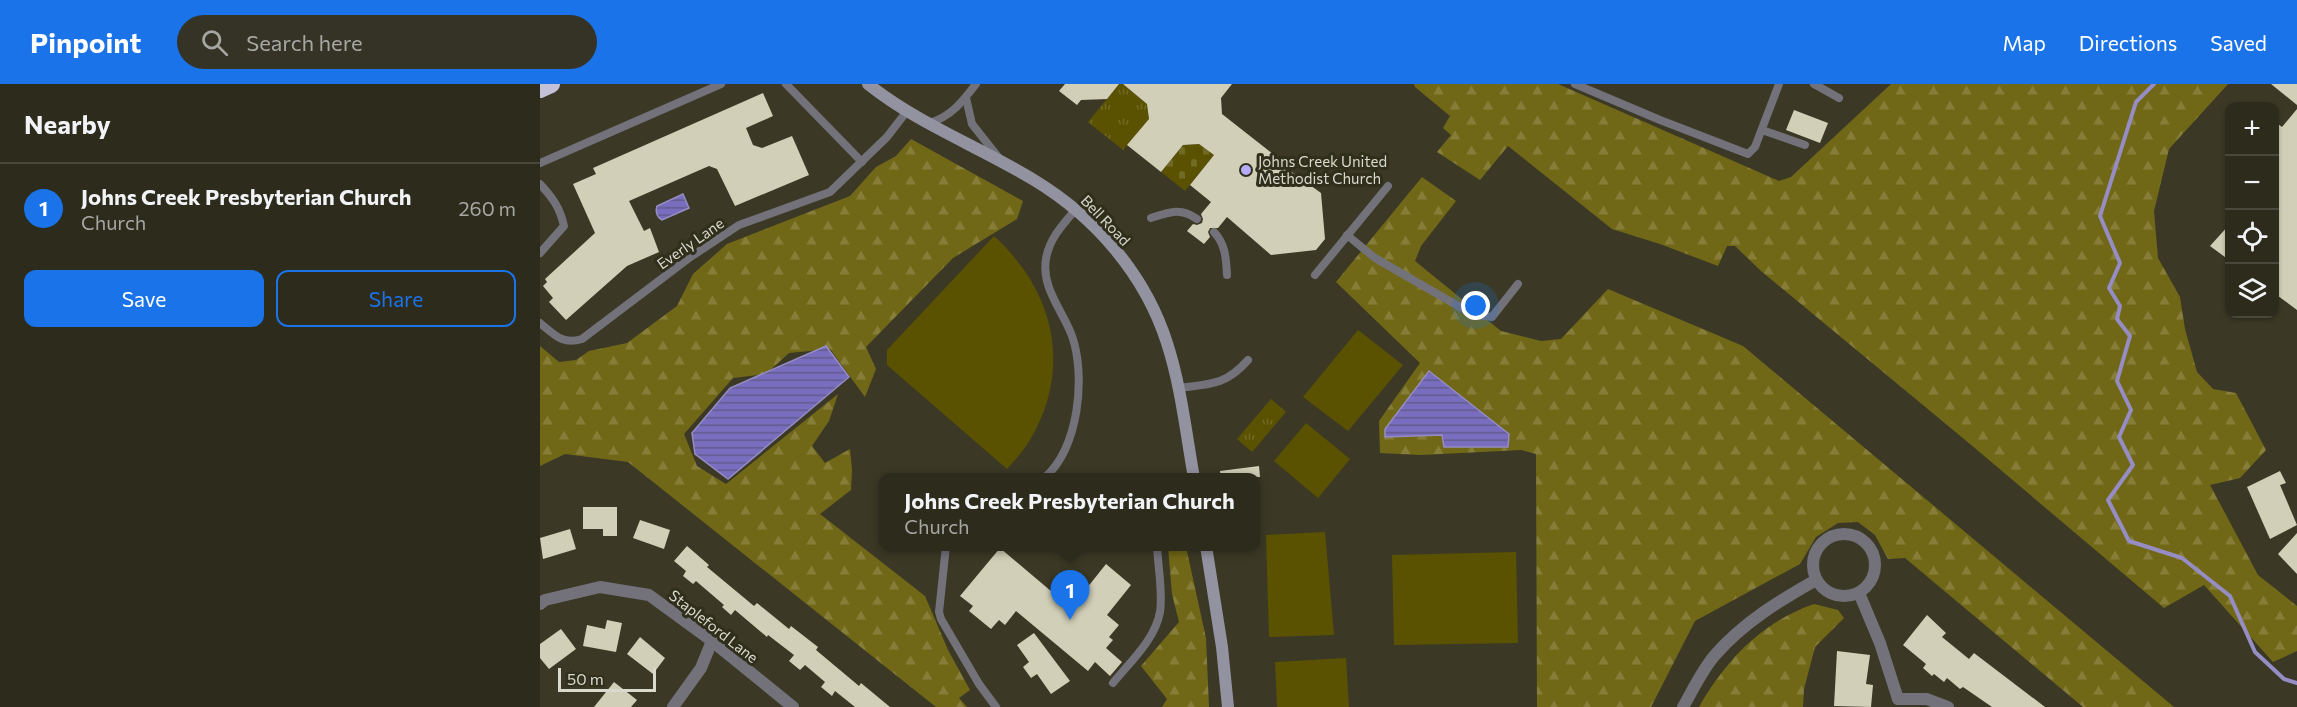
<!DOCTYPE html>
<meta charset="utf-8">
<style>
:root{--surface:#2c2b1c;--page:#343325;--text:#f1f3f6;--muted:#a6a7a3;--line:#48473b;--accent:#1a73e8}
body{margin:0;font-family:Commissioner,sans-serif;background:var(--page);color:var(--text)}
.controls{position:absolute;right:18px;top:18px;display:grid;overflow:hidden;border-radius:12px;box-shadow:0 2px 4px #0004}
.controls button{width:54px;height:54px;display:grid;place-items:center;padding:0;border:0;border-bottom:2px solid var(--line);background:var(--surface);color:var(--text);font:30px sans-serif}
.scale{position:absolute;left:18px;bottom:15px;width:98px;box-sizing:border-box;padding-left:6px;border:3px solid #dad9ce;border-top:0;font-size:16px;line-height:21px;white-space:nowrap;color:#dad9ce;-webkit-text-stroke:4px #302f1c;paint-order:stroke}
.you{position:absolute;left:936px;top:222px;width:21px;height:21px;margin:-15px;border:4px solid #fff;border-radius:50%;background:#1a73e8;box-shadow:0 0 0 9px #1a73e833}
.badge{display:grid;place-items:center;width:39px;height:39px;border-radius:50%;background:var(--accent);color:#fff;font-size:20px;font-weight:700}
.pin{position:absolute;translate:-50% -50px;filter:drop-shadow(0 2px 3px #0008)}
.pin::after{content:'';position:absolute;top:32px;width:21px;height:18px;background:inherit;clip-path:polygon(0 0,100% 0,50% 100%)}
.popup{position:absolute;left:339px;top:389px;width:381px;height:78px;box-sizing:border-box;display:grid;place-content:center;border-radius:12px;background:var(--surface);filter:drop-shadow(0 2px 4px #0005);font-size:20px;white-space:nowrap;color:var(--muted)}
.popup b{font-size:22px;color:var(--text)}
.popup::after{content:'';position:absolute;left:50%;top:100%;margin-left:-12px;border:12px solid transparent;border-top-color:var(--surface)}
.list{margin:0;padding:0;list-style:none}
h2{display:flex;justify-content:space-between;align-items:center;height:78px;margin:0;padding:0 24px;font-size:26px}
h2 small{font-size:20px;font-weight:400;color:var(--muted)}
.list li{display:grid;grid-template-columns:39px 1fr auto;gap:18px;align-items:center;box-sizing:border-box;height:90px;padding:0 24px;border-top:2px solid var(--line)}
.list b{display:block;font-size:22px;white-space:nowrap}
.list p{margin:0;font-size:20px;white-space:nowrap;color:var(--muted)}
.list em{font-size:20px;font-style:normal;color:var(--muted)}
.actions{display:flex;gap:12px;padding:18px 24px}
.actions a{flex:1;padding:14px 0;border:2px solid var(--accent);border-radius:12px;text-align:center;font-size:21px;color:var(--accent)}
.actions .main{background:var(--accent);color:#fff}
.icon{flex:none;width:33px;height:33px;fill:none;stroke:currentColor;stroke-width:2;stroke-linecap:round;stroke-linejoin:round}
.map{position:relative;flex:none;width:1757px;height:623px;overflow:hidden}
header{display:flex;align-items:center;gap:36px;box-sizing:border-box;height:84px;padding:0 30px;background:var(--accent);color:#fff}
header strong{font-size:28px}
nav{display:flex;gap:33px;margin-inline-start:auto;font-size:21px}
.search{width:420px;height:54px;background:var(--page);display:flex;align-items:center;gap:15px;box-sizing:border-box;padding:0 21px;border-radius:33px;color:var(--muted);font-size:22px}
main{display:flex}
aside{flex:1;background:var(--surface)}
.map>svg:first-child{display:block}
</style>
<header>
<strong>Pinpoint</strong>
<div class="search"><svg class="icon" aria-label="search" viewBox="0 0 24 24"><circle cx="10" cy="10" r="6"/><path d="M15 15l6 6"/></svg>Search here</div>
<nav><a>Map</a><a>Directions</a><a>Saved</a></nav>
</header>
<main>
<aside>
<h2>Nearby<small></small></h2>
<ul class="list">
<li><span class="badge">1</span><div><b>Johns Creek Presbyterian Church</b><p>Church</p></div><em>260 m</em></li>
</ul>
<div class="actions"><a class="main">Save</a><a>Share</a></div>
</aside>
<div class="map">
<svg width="1757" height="623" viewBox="0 0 1757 623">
<defs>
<pattern id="forest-firs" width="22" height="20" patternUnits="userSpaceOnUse" patternTransform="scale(1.5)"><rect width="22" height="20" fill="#716817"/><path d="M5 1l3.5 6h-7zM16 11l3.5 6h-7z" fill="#857d38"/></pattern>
<pattern id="cemetery-stones" width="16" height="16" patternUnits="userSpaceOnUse" patternTransform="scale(1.5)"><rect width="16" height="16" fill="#5a5200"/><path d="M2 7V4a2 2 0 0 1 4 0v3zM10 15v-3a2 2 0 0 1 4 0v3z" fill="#716a24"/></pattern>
<pattern id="park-tufts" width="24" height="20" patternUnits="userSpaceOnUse" patternTransform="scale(1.5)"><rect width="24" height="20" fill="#5a5200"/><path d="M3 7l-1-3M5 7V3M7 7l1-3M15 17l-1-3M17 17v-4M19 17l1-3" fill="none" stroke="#716a24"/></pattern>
<pattern id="water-rules" width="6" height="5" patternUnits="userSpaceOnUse" patternTransform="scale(1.5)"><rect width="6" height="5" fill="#786dbe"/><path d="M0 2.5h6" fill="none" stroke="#625b8b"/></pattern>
</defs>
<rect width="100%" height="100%" fill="#3b3925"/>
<g fill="#5a5200">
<path d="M454,152C514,207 533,283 490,356C484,366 475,376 467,385L347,281V266Z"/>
<path d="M818,246L863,281L808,347L763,313Z"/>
<path d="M766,339L810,375L778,414L734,377Z"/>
<path d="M785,448L794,551L729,553L726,451Z"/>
<path d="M976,468L978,559L854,561L852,471Z"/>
<path d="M806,574L809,623H737L735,578Z"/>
</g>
<g fill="url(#forest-firs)">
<path d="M874,0H1018L1239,97L1251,93L1351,0H1688L1629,65L1614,127L1618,174L1640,213L1645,245L1657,288L1673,305L1696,309L1726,366L1700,394L1670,401L1718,491L1757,522V567L1733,578L1664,501L1624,524L1430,360L1221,187L1195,162H1187L1178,182L1120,160L1072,145L968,62L940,96L897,68L911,51L903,44L910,32L875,3Z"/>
<path d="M371,55L483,117L477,135L413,174L326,263L336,285L325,313L290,265L249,269L226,290L193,294L144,350L157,382L186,400L298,310L289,337L272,362L285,379L310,365L312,386L311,406L280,430L385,512L408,566L430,606L419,614L427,623H396L88,378L25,370L0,382V262L19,278L36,276L49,267L87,259L137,222L153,190L187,160L310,112L336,83L356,72Z"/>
<path d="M882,93L916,117L881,162L875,177L961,247L1001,257L1021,255L1068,205L1203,262L1634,623H1543L1365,474L1348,475L1335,451L1318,438L1298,439L1276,453L1260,480L1155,537L1111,623H997L996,370L981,366L881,371L840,369L839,337L880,279L796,198Z"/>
<path d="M628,463H646L666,554L669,623H622L627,615L601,582L639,538L632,510Z"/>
<path d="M1274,520L1298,526L1304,534L1275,563L1264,605L1263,623H1159C1186,576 1222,538 1274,520Z"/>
</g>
<path fill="url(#cemetery-stones)" d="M659,60L674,71L645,107L621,88L643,61Z"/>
<g fill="url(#park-tufts)">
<path d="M579,0H583L607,20L609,35L583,66L548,38Z"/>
<path d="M731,315L746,328L712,368L697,355Z"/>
</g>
<g fill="url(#water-rules)" stroke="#958dc3" stroke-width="1.5">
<path d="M143,110L149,124L122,136C117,133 115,128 117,122Z"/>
<path d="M286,262L309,293L188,395L155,370L152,349L190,304Z"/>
<path d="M889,287L969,350L968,363H904L902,351L845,353V345Z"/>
</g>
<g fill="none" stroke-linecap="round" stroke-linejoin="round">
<path stroke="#958dc3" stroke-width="4" d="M1614,0L1596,18L1560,132L1580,179L1569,204L1580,222L1577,235L1590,252L1577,297L1591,326L1579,353L1593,381L1568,416L1589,457L1642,474L1690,512L1715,568L1744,595L1757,599"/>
</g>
<g fill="#d1cfb7">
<path d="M525,0H579L567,15L541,16L537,21L519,7Z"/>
<path d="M583,0H692L681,14L682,30L733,70L731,73L781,109L785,155L776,166L731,171L687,133L678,144H670L668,148L670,153L664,160L647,147L653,140L657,141L662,139L663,135L661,130L671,118L650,101L674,71L659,60L643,61L621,88L587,61L609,35L607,20Z"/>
<path d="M1731,0H1757V21Z"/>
<path d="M223,9L233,32L206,44L213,61L222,64L252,52L269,91L195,122L177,85L169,82L89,117L104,147L110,144L119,168L87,182L26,236L9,218L13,214L3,202L7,198L5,195L55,149L33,100L56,90L53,84Z"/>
<path d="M1757,25V226L1734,209V37L1742,43Z"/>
<path d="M1254,26L1288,39L1280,59L1246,46Z"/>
<path d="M1689,141V176L1670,162Z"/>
<path d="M719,382L720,393H681L680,387Z"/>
<path d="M1740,387L1746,399L1740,401L1757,441L1730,455L1707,403Z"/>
<path d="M43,423H77V452H63V445H43Z"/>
<path d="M100,436L130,446L124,465L93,454Z"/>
<path d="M30,445L36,465L3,475L0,454Z"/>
<path d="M1757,449V490L1738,470Z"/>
<path d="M147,462L169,481L167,483L214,522L217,519L249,545L251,542L278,563L276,566L319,602L321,599L350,623H315L295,607L292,612L281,603L285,598L265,581L260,586L249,577L254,571L228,551L227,553L195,526L191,531L182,523L184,521L156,497L153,500L143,492L146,487L134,477Z"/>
<path d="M460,464L531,524L566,480L591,501L567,531L579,541L569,553L573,556L566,564L582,578L570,592L555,578L548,587L476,527L465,541L459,536L451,545L429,527L433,522L420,512Z"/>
<path d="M1387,531L1406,549L1402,553L1429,575L1434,569L1505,623H1452L1423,603L1420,605L1407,594L1404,598L1394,590L1392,592L1383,584L1386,580L1363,561Z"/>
<path d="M67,536L82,539L76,568L43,562L47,541L65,545Z"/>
<path d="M21,545L36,565L9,585L0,574V560Z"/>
<path d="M494,549L530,597L511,610L497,590L491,594L483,583L489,578L477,561Z"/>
<path d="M100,553L125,574L113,590L87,570Z"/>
<path d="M1297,567L1330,571L1326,600L1333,601L1331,623L1294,622Z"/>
<path d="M74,598L97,616L91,623H54Z"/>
</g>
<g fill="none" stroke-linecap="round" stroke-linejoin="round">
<g stroke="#73727b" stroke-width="8">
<path d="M246,0L322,78"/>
<path d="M1035,0L1120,36L1208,70L1215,63L1239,0"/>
<path d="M1274,0L1299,14"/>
<path d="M426,14L432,40L459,74"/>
<path d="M389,39C411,33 423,17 436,0"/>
<path d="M1222,46L1265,61"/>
<path d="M0,79L181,0"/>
<path d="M0,100C13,114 20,124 24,142L0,169"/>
<path d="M611,134C629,128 641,123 657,135"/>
<path d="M674,148C686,161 686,175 687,191"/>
<path d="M807,151L835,174L932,230L952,233L978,200"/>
<path d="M775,191L848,102"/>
<path d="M0,239C15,251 22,261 42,255L149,174L199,141L290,108L347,53L367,27"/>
<path d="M637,304C670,300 685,302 708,276"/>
<path d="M504,394C539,366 546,291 532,252C523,227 501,204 506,175C509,155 523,140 536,125"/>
<path d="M406,462L399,528L401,535L439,600L456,623"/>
<path d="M573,599C590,578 615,556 620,528C623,508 618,483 617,462"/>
</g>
<g stroke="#73727b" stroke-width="12">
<circle cx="1304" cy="481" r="31"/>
<path d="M1319,509L1340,559L1358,615"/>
<path d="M0,520L5,516L60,503L109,511L172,557L253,623"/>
<path d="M1358,615H1387L1408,623"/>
<path d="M133,623L161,584L172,557"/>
<path d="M1143,623C1153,606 1162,586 1175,571C1204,538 1239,517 1276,496"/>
</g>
<g stroke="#9392a1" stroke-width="12">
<path d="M328,0C378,40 440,63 494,96C555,133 605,190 627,259C641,302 646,349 654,394"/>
<path d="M666,462L682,563L688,623"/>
</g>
<path stroke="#c3c1d8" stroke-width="18" d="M0,5L11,0"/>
</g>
<circle fill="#b4acf9" stroke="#302f1c" stroke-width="2" cx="706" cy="86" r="6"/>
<g text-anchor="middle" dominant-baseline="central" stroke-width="6" stroke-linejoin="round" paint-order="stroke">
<g font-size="15" fill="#dad9ce" stroke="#302f1c" text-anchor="start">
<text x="718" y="77">Johns Creek United<tspan x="718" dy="17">Methodist Church</tspan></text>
</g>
<g font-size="15" fill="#dad9ce" stroke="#302f1c">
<text transform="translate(566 136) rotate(46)">Bell Road</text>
<text transform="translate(150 159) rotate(-35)">Everly Lane</text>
<text transform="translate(174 542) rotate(38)">Stapleford Lane</text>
</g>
</g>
</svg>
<div class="controls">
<button>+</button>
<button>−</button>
<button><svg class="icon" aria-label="locate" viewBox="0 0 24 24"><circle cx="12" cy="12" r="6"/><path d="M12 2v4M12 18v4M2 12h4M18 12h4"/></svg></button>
<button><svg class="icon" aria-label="layers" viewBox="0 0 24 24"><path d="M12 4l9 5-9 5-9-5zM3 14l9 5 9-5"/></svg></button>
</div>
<div class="scale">50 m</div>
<div class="you"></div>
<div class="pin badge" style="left:530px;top:536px">1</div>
<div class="popup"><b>Johns Creek Presbyterian Church</b>Church</div>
</div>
</main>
